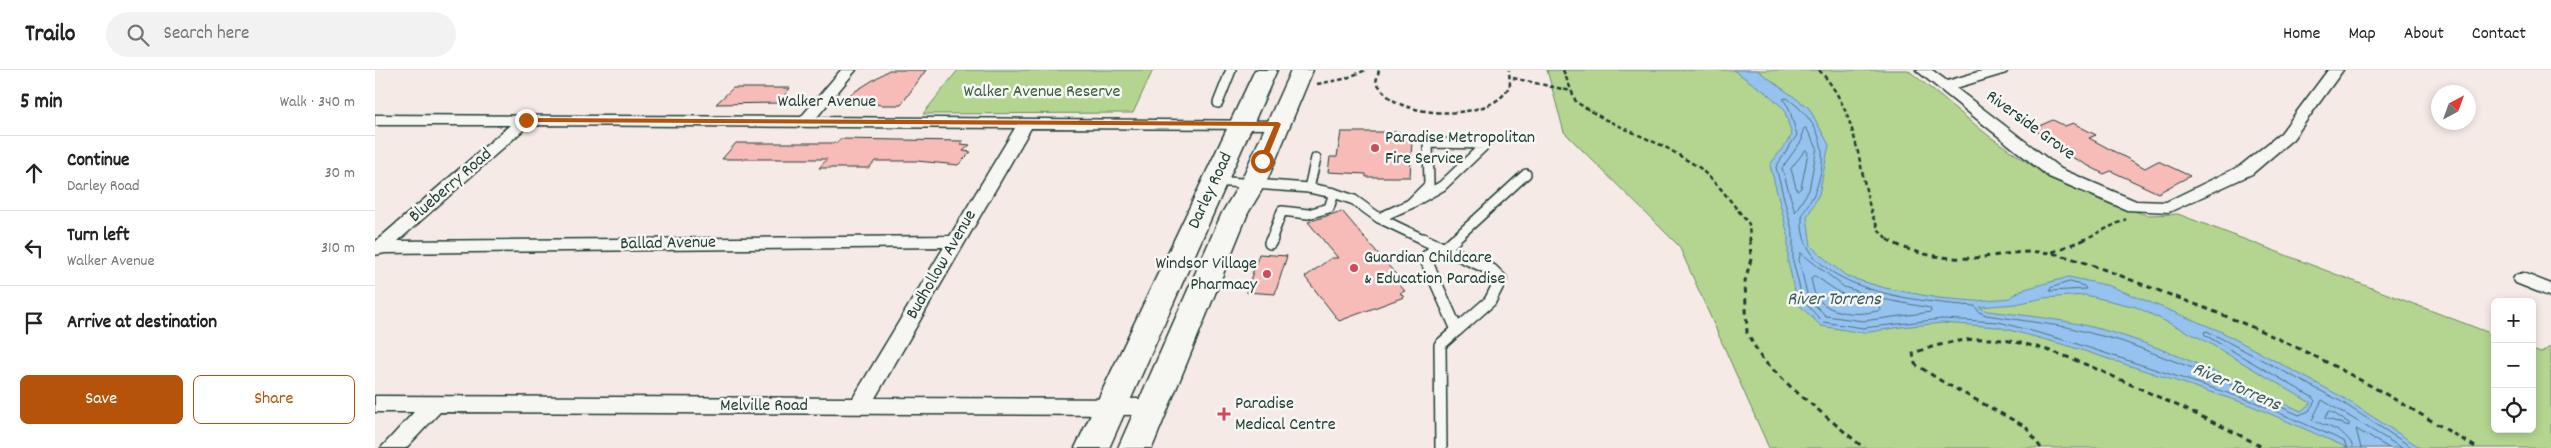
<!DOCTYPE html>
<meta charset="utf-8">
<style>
:root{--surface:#fff;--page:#f2f2f2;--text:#222;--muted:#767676;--line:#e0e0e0;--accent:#b45309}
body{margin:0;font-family:Dekko,sans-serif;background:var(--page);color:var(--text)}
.controls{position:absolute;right:15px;bottom:15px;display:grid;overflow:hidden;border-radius:8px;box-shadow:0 2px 8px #0003}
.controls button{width:45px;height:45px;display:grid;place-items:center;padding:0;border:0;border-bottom:1px solid var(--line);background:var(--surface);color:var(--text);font:25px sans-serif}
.compass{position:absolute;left:2056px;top:15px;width:45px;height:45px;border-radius:50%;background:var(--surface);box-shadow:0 2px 8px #0003;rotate:41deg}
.stop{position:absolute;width:15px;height:15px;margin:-11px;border:4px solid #b45309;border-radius:50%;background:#fff}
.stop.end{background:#b45309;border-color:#fff;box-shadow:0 1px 5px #0008}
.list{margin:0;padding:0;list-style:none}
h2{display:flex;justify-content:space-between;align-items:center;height:65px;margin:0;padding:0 20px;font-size:21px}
h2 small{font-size:16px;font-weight:400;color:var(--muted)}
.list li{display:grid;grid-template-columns:32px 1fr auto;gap:15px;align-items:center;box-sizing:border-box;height:75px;padding:0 20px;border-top:1px solid var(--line)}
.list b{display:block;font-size:19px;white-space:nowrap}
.list p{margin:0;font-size:16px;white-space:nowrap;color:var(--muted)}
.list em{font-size:16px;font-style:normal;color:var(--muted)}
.actions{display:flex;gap:10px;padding:15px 20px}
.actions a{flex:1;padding:11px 0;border:1px solid var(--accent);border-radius:8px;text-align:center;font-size:18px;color:var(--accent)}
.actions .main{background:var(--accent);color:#fff}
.icon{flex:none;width:28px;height:28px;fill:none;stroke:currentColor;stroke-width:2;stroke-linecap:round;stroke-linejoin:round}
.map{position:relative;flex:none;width:2176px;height:378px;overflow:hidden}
header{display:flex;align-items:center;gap:30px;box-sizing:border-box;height:70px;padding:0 25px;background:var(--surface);border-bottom:1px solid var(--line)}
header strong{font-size:24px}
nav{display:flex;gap:28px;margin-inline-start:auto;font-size:18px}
.search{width:350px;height:45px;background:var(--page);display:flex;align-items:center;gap:12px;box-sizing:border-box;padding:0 18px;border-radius:28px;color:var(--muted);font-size:19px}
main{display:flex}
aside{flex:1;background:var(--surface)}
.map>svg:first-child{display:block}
</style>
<header>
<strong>Trailo</strong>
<div class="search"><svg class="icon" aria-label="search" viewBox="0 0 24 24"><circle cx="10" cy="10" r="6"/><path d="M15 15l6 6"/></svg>Search here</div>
<nav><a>Home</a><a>Map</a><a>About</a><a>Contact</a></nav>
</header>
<main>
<aside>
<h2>5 min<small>Walk · 340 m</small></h2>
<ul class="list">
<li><svg class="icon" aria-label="ahead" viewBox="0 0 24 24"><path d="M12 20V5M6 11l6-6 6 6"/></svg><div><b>Continue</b><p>Darley Road</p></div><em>30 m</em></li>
<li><svg class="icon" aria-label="left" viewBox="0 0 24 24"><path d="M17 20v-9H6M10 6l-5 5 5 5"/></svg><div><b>Turn left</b><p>Walker Avenue</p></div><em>310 m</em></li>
<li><svg class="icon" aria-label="arrive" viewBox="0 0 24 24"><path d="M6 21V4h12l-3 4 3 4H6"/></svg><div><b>Arrive at destination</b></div></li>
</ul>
<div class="actions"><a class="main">Save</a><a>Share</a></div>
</aside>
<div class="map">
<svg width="2176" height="378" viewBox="0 0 2176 378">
<rect width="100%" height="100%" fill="#f6eae6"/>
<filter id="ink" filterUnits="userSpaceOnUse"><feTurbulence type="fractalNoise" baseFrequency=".02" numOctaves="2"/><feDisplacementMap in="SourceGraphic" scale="10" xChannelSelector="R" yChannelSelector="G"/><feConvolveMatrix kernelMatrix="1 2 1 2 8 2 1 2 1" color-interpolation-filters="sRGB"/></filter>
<g filter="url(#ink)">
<g fill="#b3d590" stroke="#698962">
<path d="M583,0H778L758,43L548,44Z"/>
<path d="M1172,0H1533L1614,66L1668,103L1727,131L1772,145L1803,144L2120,265V359H2157V280L2166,283L2176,276V378H1394L1304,176L1189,62Z"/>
</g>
<path fill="#95c2ef" stroke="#668da4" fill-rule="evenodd" d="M1358,0H1382L1434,38L1454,75L1444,124L1432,147L1436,176L1456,194L1473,207L1510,218L1563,228L1600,231L1635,228L1646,220L1694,207L1735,216L1845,261L1967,327L2046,378H1973L1875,335L1694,276L1623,257L1567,253L1526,257L1488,263L1446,256L1423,234L1413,192V165L1395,95L1417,65L1409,39L1393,24ZM1710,225L1761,237L1827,269L1936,333L1926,341C1859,311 1793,277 1721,258C1685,249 1648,245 1612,241L1604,237L1641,234L1669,228Z"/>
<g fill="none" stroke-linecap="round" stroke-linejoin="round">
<g stroke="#4e727f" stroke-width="1">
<path d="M1431,58L1442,77L1434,120L1420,142L1407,98L1427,70L1428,60Z"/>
<path d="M1431,80L1433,83L1426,118L1422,121L1416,99Z"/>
<path d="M1426,183L1469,217L1507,229L1555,238L1556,242L1488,251L1451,246L1433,228L1424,190Z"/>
<path d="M1440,206L1465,223L1504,236L1506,240C1486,246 1451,246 1440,224C1438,219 1437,213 1436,208Z"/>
<path d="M1695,212L1709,216L1711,219L1675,221L1676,218Z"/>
<path d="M1955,341L1974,353V356L1950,348Z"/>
<path d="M1972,378L1969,371L1877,331L1696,272L1624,252L1567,249L1488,258L1448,252L1428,231L1418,191V164L1401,97L1422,65L1414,38L1408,29L1412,28C1447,54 1456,83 1439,124C1436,132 1428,139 1427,148C1422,222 1549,232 1600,236L1604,242L1611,245L1692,257L1746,271L1823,300L1924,345L1934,341L1940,331L1937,327L1830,265L1829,262L1832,261L1965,331L2038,378"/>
<path d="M1978,378C1973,360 1952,357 1937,350L1947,330L2027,378"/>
<path d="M1986,378L1981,359L2014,378"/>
</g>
</g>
<g fill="#f7bbb8" stroke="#1f3d34">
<path d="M514,0H551L526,35H506L471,27Z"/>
<path d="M358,18H415L404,33L341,34Z"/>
<path d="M1678,50L1690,56L1698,53L1721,65L1714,68L1770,98L1783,91L1815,106L1783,123L1736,101L1729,104L1691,84L1698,81L1657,59Z"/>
<path d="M966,62H1025V70H1037L1035,107H991V104L953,102L955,87H962Z"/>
<path d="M465,69L588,71L586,74L595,75L588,81L596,82L583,95L542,91H500L494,98H444L452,89H347L361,73H462Z"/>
<path d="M967,141L1024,208L1019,209L1030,221L1025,223L1029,227L964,251L930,207L956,188H963L933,152Z"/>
<path d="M884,184L912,186L900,224L871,222Z"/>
</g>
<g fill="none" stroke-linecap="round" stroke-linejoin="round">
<defs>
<g id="lane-far1">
<path d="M843,33L856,0"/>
<path d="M1053,73L1111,74L1067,116L1035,134L1054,115Z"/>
<path d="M840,111L934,118L959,123L979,130L1004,148L1050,170"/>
<path d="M934,118L941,88"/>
<path d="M1004,148L1035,134"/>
<path d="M896,170L907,141L933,144L954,138L959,123"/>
<path d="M1079,170L1151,104"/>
</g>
<g id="lane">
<path d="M1048,169L1063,176L1050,188L1082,260L1065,275L1066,378"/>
<path d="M895,173L897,169"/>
<path d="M1063,176L1117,200L1126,209L1115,231L1082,260"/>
<path d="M1069,179L1080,169"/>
</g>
<g id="street">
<path d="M466,0H481L442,47L909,51L911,54L903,59L656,58L500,328L778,329L786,332L789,337L786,342L778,345L65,342L31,378H6L39,342H0V326L478,328L569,177L10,183L0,185V172L135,55H0V45L426,47ZM154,55L640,58L575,166L23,171Z"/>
<path d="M1541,0H1557L1572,11L1610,0H1633L1631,3L1581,18L1686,99L1761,131L1791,132L1865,96L1906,63L1953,0H1968L1918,69L1877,104L1794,142L1752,140L1674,107Z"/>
<path d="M2148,203L2176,214V227L2141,213L2138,209L2141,205Z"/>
</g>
<g id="secondary">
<path d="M880,0H902L734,378H700Z"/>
<path d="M916,0H938L891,113L873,143L777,378H743L847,143L865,113Z"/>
</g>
</defs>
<use href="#lane-far1" stroke="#1f3d34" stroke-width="12"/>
<use href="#lane" stroke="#1f3d34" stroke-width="14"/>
<use href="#street" stroke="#1f3d34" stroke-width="3"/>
<use href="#secondary" stroke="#1f3d34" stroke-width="3"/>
<g stroke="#1f3d34" stroke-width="2.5" stroke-dasharray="4.5 3" stroke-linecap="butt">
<path d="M1004,0L1001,12C1005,17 1009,23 1014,27C1037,47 1101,48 1125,28C1129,25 1132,20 1135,16L1134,0"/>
<path d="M1188,0L1201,32L1229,49L1292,78L1325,98L1346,119L1374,154L1375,170"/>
<path d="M1444,0C1482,40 1483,94 1497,145L1504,160L1513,170"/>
<path d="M1138,8L1196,21"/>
<path d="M942,14L969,9L991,0"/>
<path d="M1708,170L1751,149"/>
</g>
<g stroke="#1f3d34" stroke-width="3" stroke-dasharray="5.5 4.5" stroke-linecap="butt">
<path d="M1375,169L1376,189L1370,211L1372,263L1387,289L1418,319L1489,378"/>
<path d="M1512,169C1535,184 1571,190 1599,188C1631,185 1657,177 1688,186C1717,194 1746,206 1774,217C1820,234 1866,251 1910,272C1977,303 2039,340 2102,378"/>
<path d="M1677,182L1711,169"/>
<path d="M1666,378L1651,357L1568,312L1540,294L1538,283C1567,273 1596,266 1627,270C1676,276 1721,299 1766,319C1807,338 1849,356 1889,378"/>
</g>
<use href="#lane-far1" stroke="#f6f6f2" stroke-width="9"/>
<use href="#lane" stroke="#f6f6f2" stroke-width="11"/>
<use href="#street" fill="#f6f6f2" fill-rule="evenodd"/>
<use href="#secondary" fill="#f6f6f2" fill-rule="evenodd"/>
</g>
</g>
<path fill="#b45309" d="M149,48L903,52L906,54L891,91L887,93L884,91L899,56L151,52Z"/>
<g fill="#d1495b" stroke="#f6f6f2" stroke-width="2">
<circle cx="1000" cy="78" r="5"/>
<circle cx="979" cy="198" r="5"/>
<circle cx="892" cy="204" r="5"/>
<path d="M846.5 336.5h5v5h5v5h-5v5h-5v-5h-5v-5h5z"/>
</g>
<g text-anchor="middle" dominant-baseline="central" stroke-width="5" stroke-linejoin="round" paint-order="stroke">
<g font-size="18" fill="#3d5b46" stroke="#f6f6f2">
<text x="667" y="22">Walker Avenue Reserve</text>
</g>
<g font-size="18" fill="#1f3d34" stroke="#f6f6f2">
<text x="452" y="32">Walker Avenue</text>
<text transform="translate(1655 56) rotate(36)">Riverside Grove</text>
<text transform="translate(76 116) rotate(-41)">Blueberry Road</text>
<text transform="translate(836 121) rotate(-65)">Darley Road</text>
<text transform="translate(293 174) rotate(-1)">Ballad Avenue</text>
<text transform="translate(567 195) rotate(-60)">Budhollow Avenue</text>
<text x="389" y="336">Melville Road</text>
</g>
<g font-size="18" fill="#1f3d34" stroke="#f6f6f2" text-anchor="start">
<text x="1010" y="68">Paradise Metropolitan<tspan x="1010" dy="21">Fire Service</tspan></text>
<text x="989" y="188">Guardian Childcare<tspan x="989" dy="21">&amp; Education Paradise</tspan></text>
<text x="882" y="194" text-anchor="end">Windsor Village<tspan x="882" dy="21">Pharmacy</tspan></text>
<text x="860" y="334">Paradise<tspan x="860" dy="21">Medical Centre</tspan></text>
</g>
<g font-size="19" font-style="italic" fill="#3c5e63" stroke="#f6f6f2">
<text x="1459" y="230">River Torrens</text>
<text transform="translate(1861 318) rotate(24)">River Torrens</text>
</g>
</g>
</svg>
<div class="controls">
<button>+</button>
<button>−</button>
<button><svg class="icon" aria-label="locate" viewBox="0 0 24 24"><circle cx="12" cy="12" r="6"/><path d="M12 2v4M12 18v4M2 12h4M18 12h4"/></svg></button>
</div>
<svg class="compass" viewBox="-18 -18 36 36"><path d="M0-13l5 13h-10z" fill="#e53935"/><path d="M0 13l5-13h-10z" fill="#767676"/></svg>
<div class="stop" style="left:887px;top:91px"></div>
<div class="stop end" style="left:151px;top:50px"></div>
</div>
</main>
